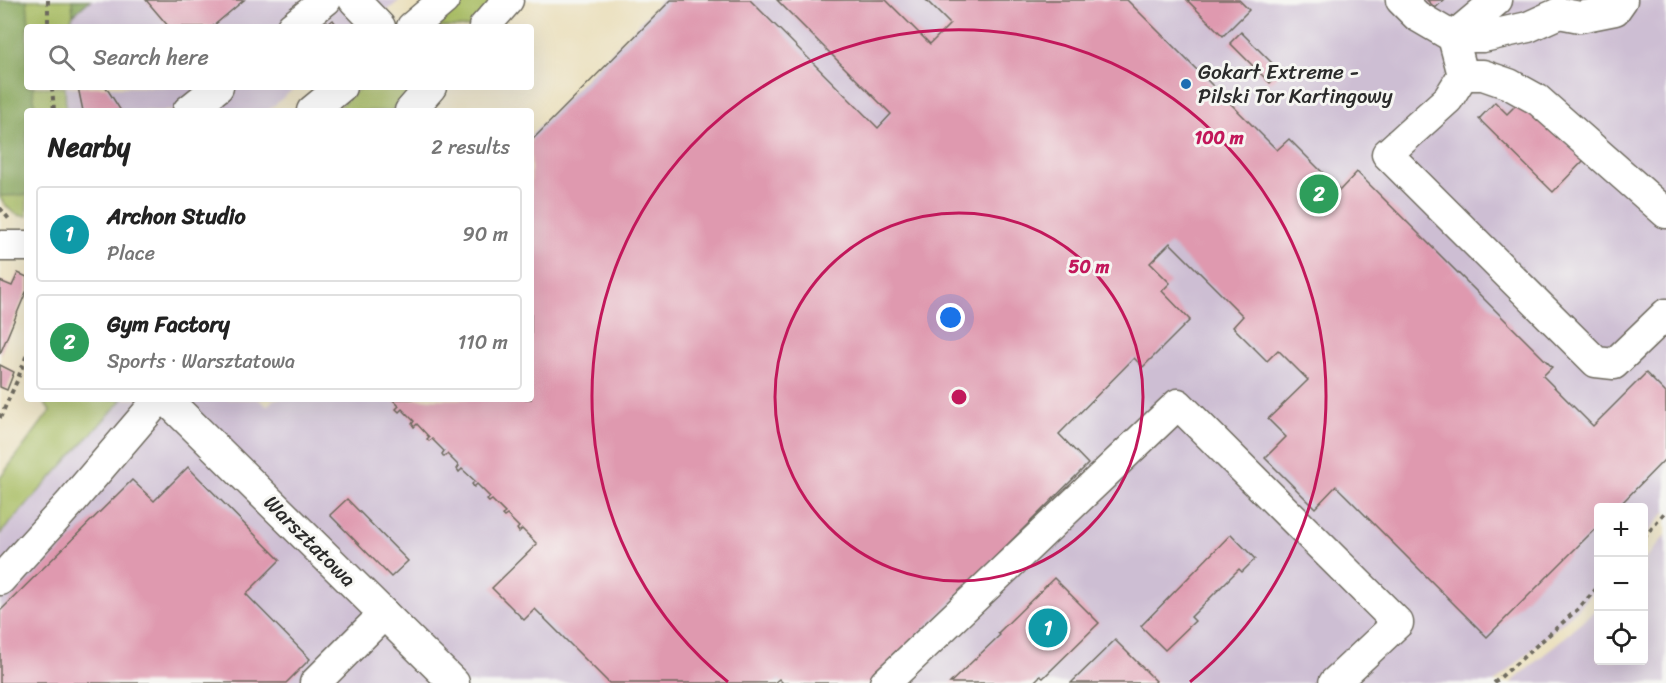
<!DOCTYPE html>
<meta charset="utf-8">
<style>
:root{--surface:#fff;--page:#f2f2f2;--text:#222;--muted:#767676;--line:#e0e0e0;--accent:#1f6fb2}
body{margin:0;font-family:Sriracha,sans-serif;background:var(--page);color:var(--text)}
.controls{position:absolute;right:18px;bottom:18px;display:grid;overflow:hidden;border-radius:6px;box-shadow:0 6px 24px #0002}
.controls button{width:54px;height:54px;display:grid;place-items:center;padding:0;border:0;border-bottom:2px solid var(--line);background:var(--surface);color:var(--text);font:30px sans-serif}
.you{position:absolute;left:951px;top:318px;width:21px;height:21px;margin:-15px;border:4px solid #fff;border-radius:50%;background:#1a73e8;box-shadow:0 0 0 9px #1a73e833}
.badge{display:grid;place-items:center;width:39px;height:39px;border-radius:50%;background:var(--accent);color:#fff;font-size:20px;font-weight:700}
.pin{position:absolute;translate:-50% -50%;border:3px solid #fff;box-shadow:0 2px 6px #0006}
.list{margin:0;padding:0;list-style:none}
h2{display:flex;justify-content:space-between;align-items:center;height:78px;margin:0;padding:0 24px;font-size:26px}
h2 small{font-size:20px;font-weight:400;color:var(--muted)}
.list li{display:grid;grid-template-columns:39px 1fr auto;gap:18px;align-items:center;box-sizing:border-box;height:96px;margin:0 12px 12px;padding:0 12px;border:2px solid var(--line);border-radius:6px}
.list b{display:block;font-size:22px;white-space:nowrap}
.list p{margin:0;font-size:20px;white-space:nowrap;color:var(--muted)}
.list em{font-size:20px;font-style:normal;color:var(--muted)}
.icon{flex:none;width:33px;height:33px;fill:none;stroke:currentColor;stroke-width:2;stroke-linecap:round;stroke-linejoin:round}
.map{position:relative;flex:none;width:1666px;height:683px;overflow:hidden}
.search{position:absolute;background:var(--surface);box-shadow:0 6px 24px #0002;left:24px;top:24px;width:510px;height:66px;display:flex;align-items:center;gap:15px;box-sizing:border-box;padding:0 21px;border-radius:6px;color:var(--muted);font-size:22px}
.panel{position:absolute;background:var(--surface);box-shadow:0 6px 24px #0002;left:24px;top:108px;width:510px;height:294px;border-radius:6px}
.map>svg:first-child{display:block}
</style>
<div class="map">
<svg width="1666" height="683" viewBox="0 0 1666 683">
<rect width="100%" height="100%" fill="#f6f6f2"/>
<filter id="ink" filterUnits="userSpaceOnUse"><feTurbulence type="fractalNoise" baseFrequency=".0167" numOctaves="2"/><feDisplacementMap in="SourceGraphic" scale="12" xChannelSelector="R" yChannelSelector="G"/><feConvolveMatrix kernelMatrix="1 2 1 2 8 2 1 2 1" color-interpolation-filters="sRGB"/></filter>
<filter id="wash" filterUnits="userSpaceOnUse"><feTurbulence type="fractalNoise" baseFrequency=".008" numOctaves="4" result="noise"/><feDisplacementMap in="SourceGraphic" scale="24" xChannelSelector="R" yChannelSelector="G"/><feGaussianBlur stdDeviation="1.35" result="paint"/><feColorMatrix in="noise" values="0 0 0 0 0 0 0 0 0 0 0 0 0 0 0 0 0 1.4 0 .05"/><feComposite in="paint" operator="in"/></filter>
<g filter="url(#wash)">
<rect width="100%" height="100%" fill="#ebe0be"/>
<g fill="#cdbed3">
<path d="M90,0H400L368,27H68L73,15Z"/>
<path d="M662,0H1666V511L1644,538V508H1598V587L1578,609L1494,683H0V534L123,399H258L267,406L274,399H531V135Z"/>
<path d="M65,87H296L267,111H66Z"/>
<path d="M1666,535V683H1511L1598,608V660H1644V560Z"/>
</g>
<g fill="#a7bc61" stroke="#697446" stroke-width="1.5">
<path d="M0,0H90L73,15L68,27H27V87H65L66,111H27V216C14,217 8,208 0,198Z"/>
<path d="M465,0H494L469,27H433Z"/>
<path d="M361,87H413L391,111H334Z"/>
<path d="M41,399H123L0,534V478L50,411Z"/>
</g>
<g fill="#85a457" stroke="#586841" stroke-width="1.5">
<path d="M0,0H27L29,27H27V87H33L35,111H27V195L0,196Z"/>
<path d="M72,0H90L73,15Z"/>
</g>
<g id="blocks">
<g fill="#df99af">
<path d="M146,0H244L212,27H169Z"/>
<path d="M671,0H750L878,128L891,114L777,0H886L930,44L950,24L926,0H1127L1277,150L1289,139L1340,190L1357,172L1552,367L1543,376L1593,426L1646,373L1666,393V458L1617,508H1598V526L1487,637L1336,486L1315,508L1265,458L1286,437L1268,419L1308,380L1278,350L1267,361L1233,327L1243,316L1170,243L1150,263L1170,283L1162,291L1190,320L1143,367L1134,358L1059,434L1088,464L869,683H783L779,679L774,683H609L535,609L524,620L492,588L537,544L522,529L519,532L517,529L519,527L507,515L504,517L502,515L505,513L492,500L489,502L487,500L490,497L477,484L474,487L472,484L475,481L462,469L459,472L457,469L459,466L447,454L444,457L442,454L444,451L432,439L429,441L427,439L429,437L417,424L414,427L412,424L414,421L402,409L399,412L396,409L399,406L392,399H531V141Z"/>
<path d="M1187,0H1239L1249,10L1223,36Z"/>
<path d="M1427,0H1444L1432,11L1434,7Z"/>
<path d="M333,20L338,27H324Z"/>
<path d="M1241,32L1281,72L1270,83L1230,43Z"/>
<path d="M78,87H106L121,111H83Z"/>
<path d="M1495,102L1507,114L1516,105L1531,106L1584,160L1553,192L1479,119Z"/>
<path d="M18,273L27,277V292H26L0,354V281L12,286Z"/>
<path d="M0,365L14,372L7,390L0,387Z"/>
<path d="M188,467L280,560L246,594L310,659L286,683H0V611L132,480L154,501Z"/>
<path d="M347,499L408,561L391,577L330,515Z"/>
<path d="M1231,534L1255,559L1242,572L1239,569L1191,617L1195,621L1165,650L1141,626Z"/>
<path d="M1054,578L1099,623L1043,678L1040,676L1033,683H950L1000,635L998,633Z"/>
<path d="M1115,640L1156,681L1154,683H1071Z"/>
</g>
</g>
</g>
<g filter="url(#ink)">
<use href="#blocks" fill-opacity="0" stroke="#6e6a5e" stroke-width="1.5"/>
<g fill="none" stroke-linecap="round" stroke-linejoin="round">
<defs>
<g id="minor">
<path d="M354,0L380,27"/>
<path d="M1401,0L1417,16L1453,37H1483L1528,27L1559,13"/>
<path d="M1497,0L1453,37L1463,75L1448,99L1387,154L1596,362L1614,364L1666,314"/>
<path d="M1559,13L1580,17L1615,10L1622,0"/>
<path d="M292,27L326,0"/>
<path d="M412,27L444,0"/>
<path d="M484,27L508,0"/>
<path d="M1463,75H1483L1509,84L1538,100L1666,213"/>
<path d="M188,111L218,87"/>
<path d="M312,111L341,87"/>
<path d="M410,111L431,87"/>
<path d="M0,246H27"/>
<path d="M166,399L454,683"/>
<path d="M0,580L71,502L159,399"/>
<path d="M315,683L384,614"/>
<path d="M885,683L1178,404L1398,623L1334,683"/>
</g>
</defs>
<use href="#minor" stroke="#6e6a5e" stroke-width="33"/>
<g stroke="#6e6a5e" stroke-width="4" stroke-dasharray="4.5 4.5" stroke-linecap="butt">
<path d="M48,0V27"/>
<path d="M52,87L54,111"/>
<path d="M0,208L9,219"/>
<path d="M0,418L17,381L27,354"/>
<path d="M1644,538L1666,511"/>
<path d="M1494,683L1578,609L1598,587"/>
</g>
<use href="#minor" stroke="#fff" stroke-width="30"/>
</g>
</g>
<g fill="none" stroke="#c2185b" stroke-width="3">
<circle cx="959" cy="397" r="184"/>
<path d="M728 682A367 367 0 1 1 1190 682"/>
</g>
<circle fill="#1f6fb2" stroke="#f6f6f2" stroke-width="2" cx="1186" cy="84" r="6"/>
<g text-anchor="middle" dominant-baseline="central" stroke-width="6" stroke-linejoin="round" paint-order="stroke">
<g font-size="21" fill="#2b2b2b" stroke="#f6f6f2" text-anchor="start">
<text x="1198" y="72">Gokart Extreme -<tspan x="1198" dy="24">Pilski Tor Kartingowy</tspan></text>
</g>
<g font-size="21" fill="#2b2b2b" stroke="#f6f6f2">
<text transform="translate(310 541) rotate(45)">Warsztatowa</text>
</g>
</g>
<circle cx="959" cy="397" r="9" fill="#c2185b" stroke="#f6f6f2" stroke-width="3"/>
<g font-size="18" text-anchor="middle" font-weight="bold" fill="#c2185b" stroke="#f6f6f2" stroke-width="6" stroke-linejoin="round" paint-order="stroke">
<text x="1219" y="144">100 m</text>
<text x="1089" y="273">50 m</text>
</g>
</svg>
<div class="controls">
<button>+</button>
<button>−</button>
<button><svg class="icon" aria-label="locate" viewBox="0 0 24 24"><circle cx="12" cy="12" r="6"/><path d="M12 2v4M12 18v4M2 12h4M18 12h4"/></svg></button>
</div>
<div class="you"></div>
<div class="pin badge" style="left:1048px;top:628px;background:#0f9aa8">1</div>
<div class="pin badge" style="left:1319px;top:194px;background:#2e9e5b">2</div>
<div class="search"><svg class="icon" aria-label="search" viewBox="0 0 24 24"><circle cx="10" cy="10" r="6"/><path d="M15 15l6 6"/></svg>Search here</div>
<section class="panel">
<h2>Nearby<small>2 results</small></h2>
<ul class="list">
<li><span class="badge" style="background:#0f9aa8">1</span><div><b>Archon Studio</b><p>Place</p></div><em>90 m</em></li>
<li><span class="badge" style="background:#2e9e5b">2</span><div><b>Gym Factory</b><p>Sports · Warsztatowa</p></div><em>110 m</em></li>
</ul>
</section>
</div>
